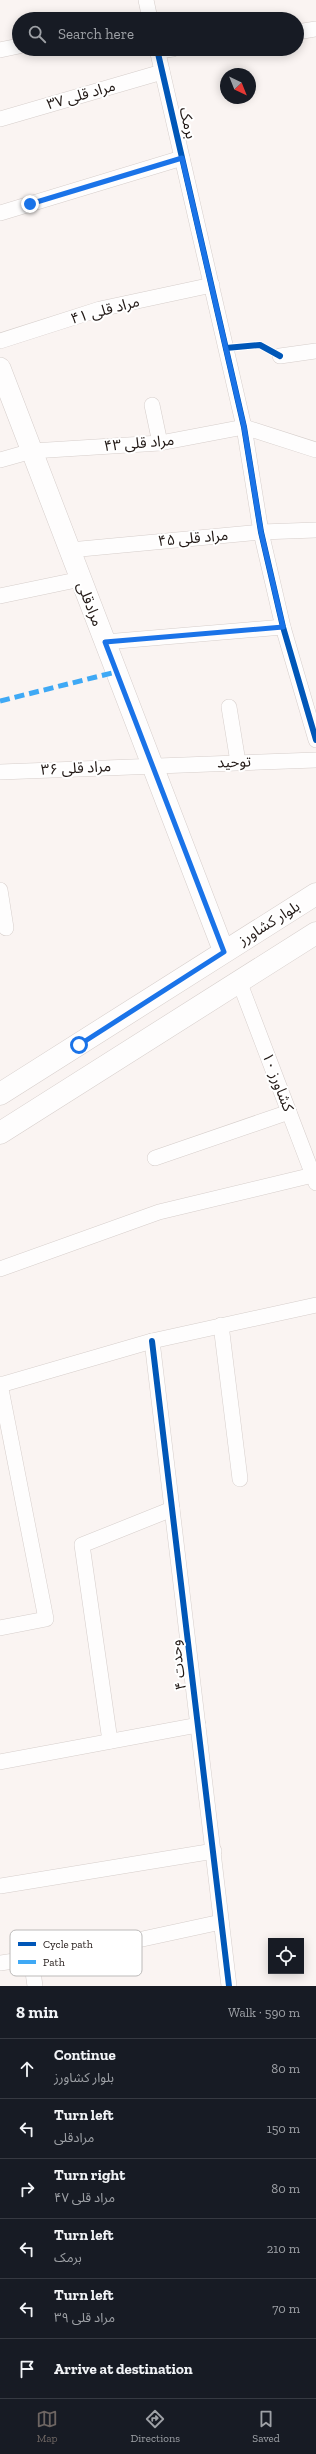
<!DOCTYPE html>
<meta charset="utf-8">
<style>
:root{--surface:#171b24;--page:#20242c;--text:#f1f3f6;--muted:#9ea1a6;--line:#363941;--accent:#6d6562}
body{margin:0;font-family:"Zilla Slab","Noto Sans Arabic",serif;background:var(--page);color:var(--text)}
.controls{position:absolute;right:12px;bottom:12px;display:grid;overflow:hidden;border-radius:0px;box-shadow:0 2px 10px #0003}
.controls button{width:36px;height:36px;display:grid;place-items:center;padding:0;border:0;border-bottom:1px solid var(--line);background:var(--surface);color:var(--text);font:20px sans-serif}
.compass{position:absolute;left:220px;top:68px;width:36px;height:36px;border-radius:50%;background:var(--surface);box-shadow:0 2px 10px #0003;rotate:137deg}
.stop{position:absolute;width:12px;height:12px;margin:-9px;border:3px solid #1a73e8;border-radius:50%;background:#fff}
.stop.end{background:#1a73e8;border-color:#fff;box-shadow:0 1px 4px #0008}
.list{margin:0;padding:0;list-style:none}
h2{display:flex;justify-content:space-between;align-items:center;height:52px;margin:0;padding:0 16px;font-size:17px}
h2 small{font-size:13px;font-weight:400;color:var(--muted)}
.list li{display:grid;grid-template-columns:26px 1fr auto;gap:12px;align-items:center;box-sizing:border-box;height:60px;padding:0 16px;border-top:1px solid var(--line)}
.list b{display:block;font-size:15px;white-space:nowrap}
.list p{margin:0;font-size:13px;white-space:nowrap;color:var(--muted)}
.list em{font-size:13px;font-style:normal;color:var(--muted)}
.icon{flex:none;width:22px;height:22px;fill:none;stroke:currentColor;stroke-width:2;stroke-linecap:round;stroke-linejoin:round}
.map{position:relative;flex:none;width:316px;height:1986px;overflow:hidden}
.search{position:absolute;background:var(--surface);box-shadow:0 2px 10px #0003;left:12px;right:12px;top:12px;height:44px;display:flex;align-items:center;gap:10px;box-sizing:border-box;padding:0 14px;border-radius:22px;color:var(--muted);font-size:15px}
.sheet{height:412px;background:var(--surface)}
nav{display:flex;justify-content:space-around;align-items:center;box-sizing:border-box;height:56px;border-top:1px solid var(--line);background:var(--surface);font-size:11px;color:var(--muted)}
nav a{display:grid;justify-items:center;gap:2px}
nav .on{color:var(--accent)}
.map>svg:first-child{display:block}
</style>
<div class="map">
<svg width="316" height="1986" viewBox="0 0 316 1986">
<rect width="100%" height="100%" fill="#faf4f2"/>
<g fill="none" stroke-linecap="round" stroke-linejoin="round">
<defs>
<g id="street">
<path d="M146,0L150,19"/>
<path d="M297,32L316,29"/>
<path d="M157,49L244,427L261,532L283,627L316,740"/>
<path d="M0,50L19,46"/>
<path d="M158,51L173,49"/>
<path d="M0,119L162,72"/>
<path d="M0,213L182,158"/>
<path d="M0,341L100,309L212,285"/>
<path d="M280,356L316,351"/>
<path d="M152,405L160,443"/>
<path d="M0,460L32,451L160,443L244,427L316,450"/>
<path d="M70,550L261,532L316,530"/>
<path d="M0,596L81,579"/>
<path d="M105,642L283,627"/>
<path d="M229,707L238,762"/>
<path d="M0,772L316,760"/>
<path d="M0,890L6,928"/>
<path d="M239,981L316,1183"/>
<path d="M155,1158L289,1112"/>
<path d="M0,1269L159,1212L313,1175"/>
<path d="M221,1325L240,1479"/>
<path d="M152,1341L229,1986"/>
<path d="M0,1384L46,1619L0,1628"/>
<path d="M0,1385L152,1341L316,1305"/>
<path d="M110,1741L82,1545L172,1509"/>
<path d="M0,1762L198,1725"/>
<path d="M0,1886L214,1851"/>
<path d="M31,1958L35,1986"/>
<path d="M0,1963L101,1948L221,1922"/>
</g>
<path id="secondary" d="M0,368L224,952"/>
<g id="primary">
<path d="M0,1094L316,894"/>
<path d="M0,1133L316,933"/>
</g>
</defs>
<use href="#street" stroke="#d6cecb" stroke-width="16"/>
<use href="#secondary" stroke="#d6cecb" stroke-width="22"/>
<use href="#primary" stroke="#d6cecb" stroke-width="23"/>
<use href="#street" stroke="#fefdfd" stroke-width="15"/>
<use href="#secondary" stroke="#fefdfd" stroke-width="21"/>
<use href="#primary" stroke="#fefdfd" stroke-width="22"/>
<path stroke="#3fa9f5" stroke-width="5" stroke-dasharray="10 5" stroke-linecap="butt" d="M0,701L116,672"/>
<defs>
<g id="cycleway">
<path d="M157,49L244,427L261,532L283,627L316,740"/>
<path d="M226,348L260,345L280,356"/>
<path d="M152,1341L229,1986"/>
</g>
</defs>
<use href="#cycleway" stroke="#fff" stroke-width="8"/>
<use href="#cycleway" stroke="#0057b8" stroke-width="6"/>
</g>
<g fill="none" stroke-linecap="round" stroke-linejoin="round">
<path stroke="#1a73e8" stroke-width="5" d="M30,204L182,158L244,427L261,532L283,627L105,642L224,952L79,1045"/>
</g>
<g text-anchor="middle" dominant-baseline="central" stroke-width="4" stroke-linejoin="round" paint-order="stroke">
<g font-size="15" fill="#211815" stroke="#fff">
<text transform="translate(81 95) rotate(-16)">مراد قلی ۳۷</text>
<text transform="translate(188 123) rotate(77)">برمک</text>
<text transform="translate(105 310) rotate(-15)">مراد قلی ۴۱</text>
<text transform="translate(139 443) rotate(-5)">مراد قلی ۴۳</text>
<text transform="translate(193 538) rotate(-5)">مراد قلی ۴۵</text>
<text transform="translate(90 604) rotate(69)">مرادقلی</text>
<text transform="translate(234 762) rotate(-2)">توحید</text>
<text transform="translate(76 768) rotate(-3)">مراد قلی ۳۶</text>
<text transform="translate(269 923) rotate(-32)">بلوار کشاورز</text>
<text transform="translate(278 1082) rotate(69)">کشاورز ۱۰</text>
<text transform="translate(178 1665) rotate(-97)">وحدت ۴</text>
</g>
</g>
<rect x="10" y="1930" width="132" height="46" rx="6" fill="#fff" stroke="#bcbab9" stroke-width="1"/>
<rect x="18" y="1942" width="18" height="4" fill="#0057b8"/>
<rect x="18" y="1960" width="18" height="4" fill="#3fa9f5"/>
<g font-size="11" fill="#211815">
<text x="43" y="1948">Cycle path</text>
<text x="43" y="1966">Path</text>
</g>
</svg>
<div class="controls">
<button><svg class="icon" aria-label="locate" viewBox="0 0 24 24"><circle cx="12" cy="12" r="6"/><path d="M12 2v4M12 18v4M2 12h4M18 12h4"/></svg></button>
</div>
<svg class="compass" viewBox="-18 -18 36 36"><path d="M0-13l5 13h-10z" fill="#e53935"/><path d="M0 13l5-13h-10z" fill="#9ea1a6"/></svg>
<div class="stop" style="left:79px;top:1045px"></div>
<div class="stop end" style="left:30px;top:204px"></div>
<div class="search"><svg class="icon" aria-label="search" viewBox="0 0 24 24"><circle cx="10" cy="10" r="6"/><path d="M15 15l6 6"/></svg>Search here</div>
</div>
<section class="sheet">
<h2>8 min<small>Walk · 590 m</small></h2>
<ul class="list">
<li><svg class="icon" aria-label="ahead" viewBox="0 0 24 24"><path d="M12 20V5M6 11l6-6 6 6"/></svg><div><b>Continue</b><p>بلوار کشاورز</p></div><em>80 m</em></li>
<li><svg class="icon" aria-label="left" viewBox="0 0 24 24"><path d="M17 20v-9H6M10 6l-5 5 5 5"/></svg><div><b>Turn left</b><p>مرادقلی</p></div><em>150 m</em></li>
<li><svg class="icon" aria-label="right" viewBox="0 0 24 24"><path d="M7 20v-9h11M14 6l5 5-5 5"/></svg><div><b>Turn right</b><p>مراد قلی ۴۷</p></div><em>80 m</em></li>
<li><svg class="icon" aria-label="left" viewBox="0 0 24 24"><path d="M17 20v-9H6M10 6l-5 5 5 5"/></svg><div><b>Turn left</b><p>برمک</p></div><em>210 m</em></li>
<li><svg class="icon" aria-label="left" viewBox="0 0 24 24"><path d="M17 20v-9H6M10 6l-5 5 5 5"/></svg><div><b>Turn left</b><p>مراد قلی ۳۹</p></div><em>70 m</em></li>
<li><svg class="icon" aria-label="arrive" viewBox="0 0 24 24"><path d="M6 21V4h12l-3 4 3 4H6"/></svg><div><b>Arrive at destination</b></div></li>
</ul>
</section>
<nav>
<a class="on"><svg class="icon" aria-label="map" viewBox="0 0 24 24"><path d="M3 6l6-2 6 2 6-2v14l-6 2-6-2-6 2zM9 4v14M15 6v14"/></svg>Map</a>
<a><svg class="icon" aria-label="directions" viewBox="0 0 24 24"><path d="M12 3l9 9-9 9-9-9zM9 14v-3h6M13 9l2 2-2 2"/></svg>Directions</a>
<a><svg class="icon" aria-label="saved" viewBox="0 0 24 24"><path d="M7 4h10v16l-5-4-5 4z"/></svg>Saved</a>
</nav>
